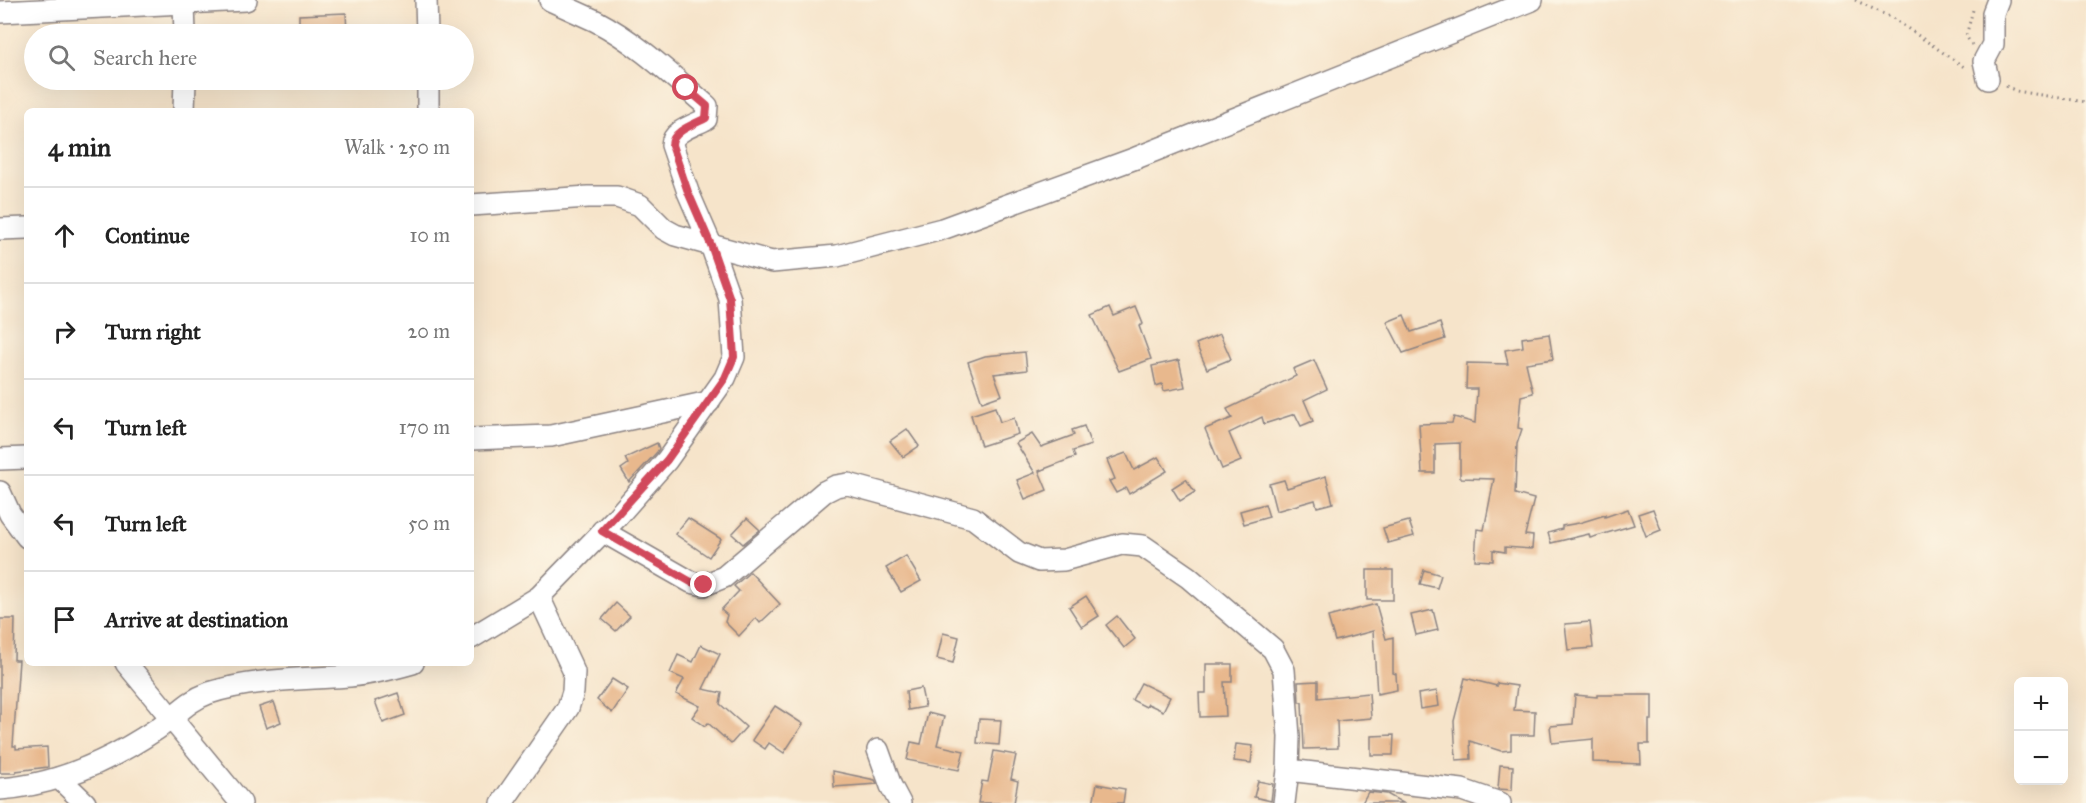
<!DOCTYPE html>
<meta charset="utf-8">
<style>
:root{--surface:#fff;--page:#f6f6f6;--text:#222;--muted:#767676;--line:#e0e0e0}
body{margin:0;font-family:"IM FELL Great Primer",serif;background:var(--page);color:var(--text)}
.controls{position:absolute;right:18px;bottom:18px;display:grid;overflow:hidden;border-radius:9px;box-shadow:0 6px 24px #0002}
.controls button{width:54px;height:54px;display:grid;place-items:center;padding:0;border:0;border-bottom:2px solid var(--line);background:var(--surface);color:var(--text);font:30px sans-serif}
.stop{position:absolute;width:18px;height:18px;margin:-14px;border:4px solid #d1495b;border-radius:50%;background:#fff}
.stop.end{background:#d1495b;border-color:#fff;box-shadow:0 2px 6px #0008}
.list{margin:0;padding:0;list-style:none}
h2{display:flex;justify-content:space-between;align-items:center;height:78px;margin:0;padding:0 24px;font-size:26px}
h2 small{font-size:20px;font-weight:400;color:var(--muted)}
.list li{display:grid;grid-template-columns:39px 1fr auto;gap:18px;align-items:center;box-sizing:border-box;height:96px;padding:0 24px;border-top:2px solid var(--line)}
.list b{display:block;font-size:22px;white-space:nowrap}
.list em{font-size:20px;font-style:normal;color:var(--muted)}
.icon{flex:none;width:33px;height:33px;fill:none;stroke:currentColor;stroke-width:2;stroke-linecap:round;stroke-linejoin:round}
.map{position:relative;flex:none;width:2086px;height:803px;overflow:hidden}
.search{position:absolute;background:var(--surface);box-shadow:0 6px 24px #0002;left:24px;top:24px;width:450px;height:66px;display:flex;align-items:center;gap:15px;box-sizing:border-box;padding:0 21px;border-radius:33px;color:var(--muted);font-size:22px}
.panel{position:absolute;background:var(--surface);box-shadow:0 6px 24px #0002;left:24px;top:108px;width:450px;height:558px;border-radius:9px}
.map>svg:first-child{display:block}
</style>
<div class="map">
<svg width="2086" height="803" viewBox="0 0 2086 803">
<rect width="100%" height="100%" fill="#fcf5e5"/>
<filter id="ink" filterUnits="userSpaceOnUse"><feTurbulence type="fractalNoise" baseFrequency=".0167" numOctaves="2"/><feDisplacementMap in="SourceGraphic" scale="12" xChannelSelector="R" yChannelSelector="G"/><feConvolveMatrix kernelMatrix="1 2 1 2 8 2 1 2 1" color-interpolation-filters="sRGB"/></filter>
<filter id="wash" filterUnits="userSpaceOnUse"><feTurbulence type="fractalNoise" baseFrequency=".008" numOctaves="4" result="noise"/><feDisplacementMap in="SourceGraphic" scale="24" xChannelSelector="R" yChannelSelector="G"/><feGaussianBlur stdDeviation="1.35" result="paint"/><feColorMatrix in="noise" values="0 0 0 0 0 0 0 0 0 0 0 0 0 0 0 0 0 1.4 0 .05"/><feComposite in="paint" operator="in"/></filter>
<g filter="url(#wash)">
<rect width="100%" height="100%" fill="#f6e4ca"/>
<g id="blocks">
<g fill="#e8b88d">
<path d="M346,13L347,34H299V15Z"/>
<path d="M1110,307L1114,316L1136,307L1143,324L1139,326L1151,359L1119,371L1092,315Z"/>
<path d="M1404,315L1411,332L1440,323L1445,339L1403,353L1387,322Z"/>
<path d="M1220,334L1231,359L1207,369L1196,344Z"/>
<path d="M1549,334L1553,359L1526,363L1533,393L1521,396L1518,428L1522,429L1517,444L1515,494L1534,499L1525,535L1533,536L1532,549L1505,547V552L1493,550V561L1475,560L1477,529L1484,530L1494,479L1460,478V443L1435,444V473H1422L1419,424L1452,423L1454,417L1475,423L1477,389H1466L1467,363L1508,364L1505,350L1523,347L1522,338Z"/>
<path d="M1025,352L1027,370L994,374L1002,395L982,402L968,362L985,356Z"/>
<path d="M1179,360L1185,387L1164,391L1162,384L1156,386L1152,366Z"/>
<path d="M1314,360L1327,389L1304,400L1313,421L1301,426L1295,414L1264,424L1262,417L1229,433L1241,461L1222,469L1205,429L1232,418L1227,409L1296,376L1293,369Z"/>
<path d="M995,407L1000,422L1014,418L1018,434L981,446L971,415Z"/>
<path d="M1084,426L1091,445L1073,451L1075,457L1039,471L1047,490L1025,499L1017,480L1035,473L1016,443L1032,434L1041,447L1074,435L1072,430Z"/>
<path d="M907,429L919,446L903,457L890,441Z"/>
<path d="M657,443L659,449L657,452L629,482L621,469L628,464L625,458Z"/>
<path d="M1126,453L1134,470L1158,457L1167,471L1129,494L1126,488L1116,493L1109,481L1115,479L1107,460Z"/>
<path d="M1326,476L1333,503L1317,507L1315,500L1276,511L1269,484L1284,480L1287,488Z"/>
<path d="M1186,479L1195,492L1180,501L1172,488Z"/>
<path d="M1265,504L1269,517L1244,524L1240,511Z"/>
<path d="M1628,509L1634,525L1590,538L1589,534L1551,543L1548,533L1562,529V526L1579,523L1605,515V517Z"/>
<path d="M1653,509L1661,530L1646,536L1638,514Z"/>
<path d="M688,518L721,539L709,557L675,534Z"/>
<path d="M747,518L760,530L743,544L732,534Z"/>
<path d="M1409,521L1414,536L1388,543L1383,528Z"/>
<path d="M906,556L921,581L901,592L886,568Z"/>
<rect x="1367" y="570" width="26" height="30"/>
<path d="M1424,570L1441,575L1437,588L1420,584Z"/>
<path d="M750,572L780,604L760,623L756,618L739,636L725,622L727,615L721,610L739,591L734,586Z"/>
<path d="M1086,596L1099,616L1082,627L1069,607Z"/>
<path d="M616,603L630,616L616,631L602,619Z"/>
<path d="M1376,604L1386,639L1393,637V673L1396,674L1397,690L1377,694L1373,631L1335,641L1328,617Z"/>
<path d="M1433,610L1438,630L1416,635L1411,615Z"/>
<path d="M1117,616L1135,639L1124,648L1106,625Z"/>
<path d="M0,619H15L14,660H19L13,746H16V749L47,747L48,767L16,771V773H0Z"/>
<path d="M1590,622L1593,648L1568,650L1565,624Z"/>
<path d="M943,633L959,637L953,663L937,659Z"/>
<path d="M701,645L720,654L703,689L722,693L720,704L746,727L731,744L708,723L705,726L692,717L700,706L676,694L684,679L670,673L678,655L693,662Z"/>
<path d="M1206,664H1232V682H1224L1226,716L1200,717L1199,693H1206Z"/>
<path d="M1465,678L1497,686V683L1517,686L1514,710L1535,711L1534,735H1511V750L1501,751L1470,741L1471,759L1456,760L1454,721Z"/>
<path d="M612,679L628,689L612,713L597,700Z"/>
<path d="M1318,681V698L1369,693L1371,718L1337,721L1338,748L1304,749L1302,702H1299L1298,682Z"/>
<path d="M1141,683L1170,697L1163,711L1148,704L1146,707L1132,700Z"/>
<path d="M921,688L925,707L908,710L906,691Z"/>
<path d="M1437,691L1439,706L1420,709L1418,694Z"/>
<path d="M398,693L405,715L383,723L375,701Z"/>
<path d="M1575,695L1597,697V695H1652V720H1649V744H1640L1641,764L1593,762V739L1552,743L1550,726L1573,724Z"/>
<path d="M274,702L281,722L266,728L259,707Z"/>
<path d="M775,706L803,724L784,753L769,743L765,749L752,740Z"/>
<path d="M928,713L944,717L937,745L964,751L959,770L907,760L911,742L921,744Z"/>
<path d="M979,719L1001,720L999,745L977,743Z"/>
<path d="M1394,735L1393,755H1371V736Z"/>
<path d="M1236,744L1253,746L1251,763L1234,761Z"/>
<path d="M994,751L1016,755L1011,779L1018,781L1014,803H978L982,781L988,782Z"/>
<path d="M1500,765L1513,766L1512,790L1498,789Z"/>
<path d="M833,771L875,780L877,784L834,787Z"/>
<path d="M1258,781L1273,784L1271,801L1254,797Z"/>
<path d="M1097,784L1125,789L1123,803H1093Z"/>
<path d="M1368,792L1387,794L1403,803H1362Z"/>
</g>
</g>
</g>
<g filter="url(#ink)">
<use href="#blocks" fill-opacity="0" stroke="#8c8382" stroke-width="1.5"/>
<g fill="none" stroke-linecap="round" stroke-linejoin="round">
<defs>
<g id="minor">
<path d="M426,0L427,34"/>
<path d="M184,4L185,34"/>
<path d="M0,12L246,0"/>
<path d="M1988,79L1984,61L1993,44V13L1998,0"/>
<path d="M428,80V111"/>
<path d="M184,111L185,80"/>
<path d="M471,205L588,197H617L640,205L664,229L675,235L772,262L837,256L942,229L1136,158L1532,0"/>
<path d="M0,229L27,228"/>
<path d="M471,439L551,436L709,402"/>
<path d="M0,459L27,458"/>
<path d="M0,492L10,514L27,537"/>
<path d="M602,531L691,582L704,585L724,577L824,492L836,486L848,484L973,518L1019,553L1039,561L1064,560L1122,544L1143,546L1188,577L1273,649L1284,670L1289,737L1288,770L1284,803"/>
<path d="M471,638L539,597L616,518L667,460L725,378L734,357L730,299L711,245L688,192L672,145C672,131 695,125 706,119L707,106C672,76 638,43 596,21C581,14 565,7 550,0"/>
<path d="M126,663L241,803"/>
<path d="M878,750L891,786L900,803"/>
<path d="M1288,770L1462,790L1500,803"/>
<path d="M59,778L85,803"/>
<path d="M0,789C56,785 111,760 157,729C176,716 187,701 209,693C253,679 305,679 350,676C372,674 392,669 413,663"/>
<path d="M502,803L568,708L573,692L574,672L539,597"/>
</g>
</defs>
<use href="#minor" stroke="#8c8382" stroke-width="24"/>
<g stroke="#8c8382" stroke-width="3" stroke-dasharray="1.5 4.5" stroke-linecap="butt">
<path d="M1855,0L1894,19L1967,69"/>
<path d="M1972,45L1966,36L1973,10"/>
<path d="M2006,86L2016,91L2086,102"/>
</g>
<use href="#minor" stroke="#fff" stroke-width="21"/>
</g>
</g>
<g fill="none" stroke-linecap="round" stroke-linejoin="round" filter="url(#ink)">
<path stroke="#d1495b" stroke-width="8" d="M686,88L707,106L706,118C695,124 672,131 672,145L688,192L711,245L730,299L734,357L725,378L667,460L602,531L691,582L704,585"/>
</g>
</svg>
<div class="controls">
<button>+</button>
<button>−</button>
</div>
<div class="stop" style="left:686px;top:88px"></div>
<div class="stop end" style="left:704px;top:585px"></div>
<div class="search"><svg class="icon" aria-label="search" viewBox="0 0 24 24"><circle cx="10" cy="10" r="6"/><path d="M15 15l6 6"/></svg>Search here</div>
<section class="panel">
<h2>4 min<small>Walk · 250 m</small></h2>
<ul class="list">
<li><svg class="icon" aria-label="ahead" viewBox="0 0 24 24"><path d="M12 20V5M6 11l6-6 6 6"/></svg><div><b>Continue</b></div><em>10 m</em></li>
<li><svg class="icon" aria-label="right" viewBox="0 0 24 24"><path d="M7 20v-9h11M14 6l5 5-5 5"/></svg><div><b>Turn right</b></div><em>20 m</em></li>
<li><svg class="icon" aria-label="left" viewBox="0 0 24 24"><path d="M17 20v-9H6M10 6l-5 5 5 5"/></svg><div><b>Turn left</b></div><em>170 m</em></li>
<li><svg class="icon" aria-label="left" viewBox="0 0 24 24"><path d="M17 20v-9H6M10 6l-5 5 5 5"/></svg><div><b>Turn left</b></div><em>50 m</em></li>
<li><svg class="icon" aria-label="arrive" viewBox="0 0 24 24"><path d="M6 21V4h12l-3 4 3 4H6"/></svg><div><b>Arrive at destination</b></div></li>
</ul>
</section>
</div>
